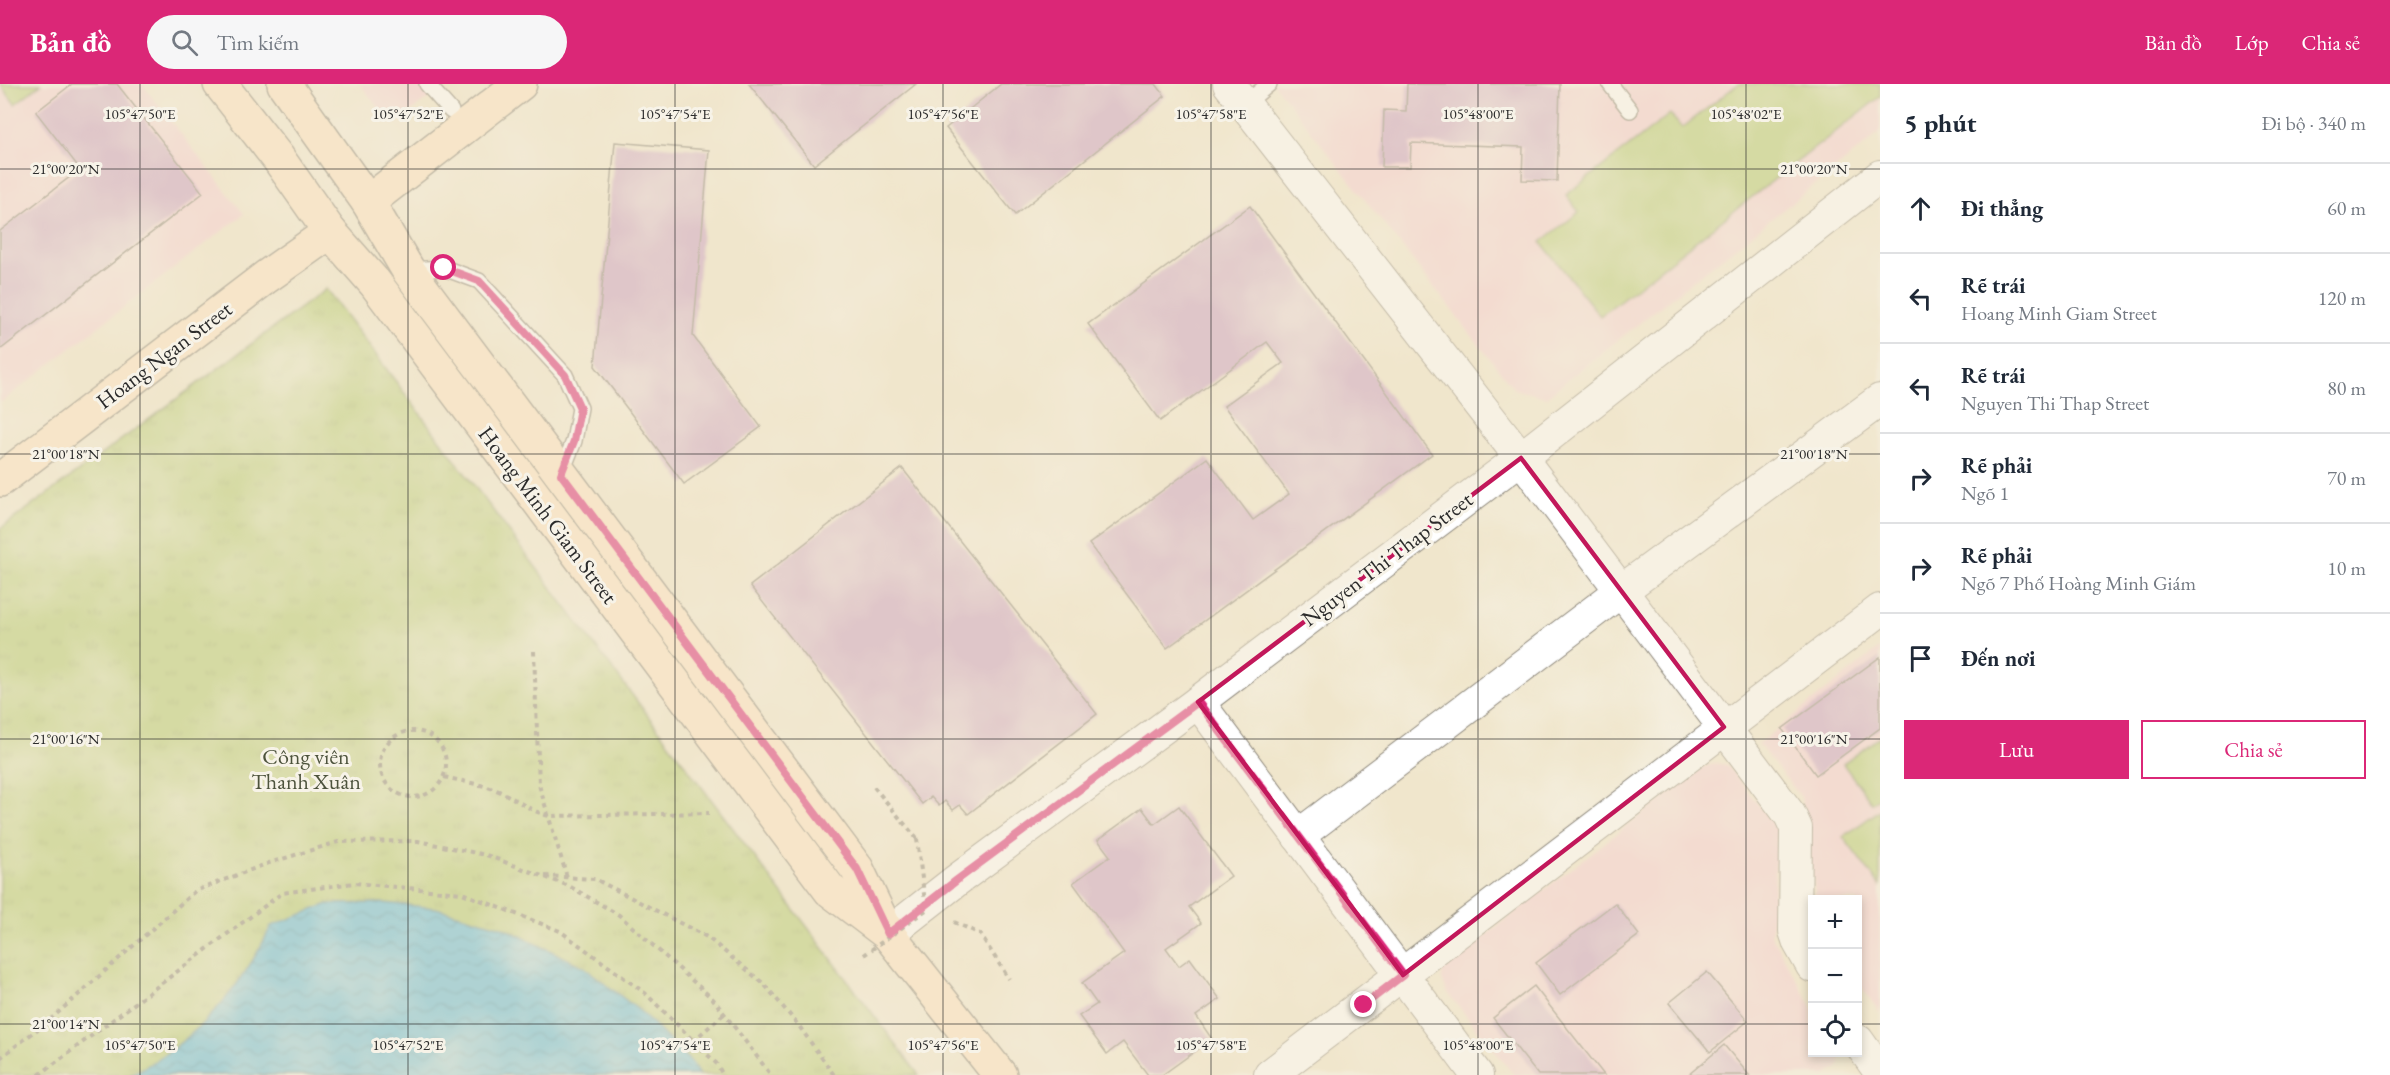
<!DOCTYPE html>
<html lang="vi">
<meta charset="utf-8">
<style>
:root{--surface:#fff;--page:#f6f6f7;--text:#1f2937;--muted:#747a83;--line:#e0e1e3;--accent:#db2777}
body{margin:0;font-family:"EB Garamond",serif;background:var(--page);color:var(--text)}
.controls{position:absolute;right:18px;bottom:18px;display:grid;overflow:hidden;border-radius:0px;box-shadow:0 3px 9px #0003}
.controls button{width:54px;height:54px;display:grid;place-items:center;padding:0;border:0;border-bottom:2px solid var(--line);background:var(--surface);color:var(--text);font:30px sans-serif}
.stop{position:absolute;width:18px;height:18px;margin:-14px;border:4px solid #db2777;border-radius:50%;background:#fff}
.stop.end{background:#db2777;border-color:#fff;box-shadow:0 2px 6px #0008}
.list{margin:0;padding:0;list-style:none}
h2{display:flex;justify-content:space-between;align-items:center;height:78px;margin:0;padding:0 24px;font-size:26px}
h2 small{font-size:20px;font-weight:400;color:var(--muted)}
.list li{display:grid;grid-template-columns:39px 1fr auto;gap:18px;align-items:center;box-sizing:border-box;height:90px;padding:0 24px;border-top:2px solid var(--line)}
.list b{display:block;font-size:22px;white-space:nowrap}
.list p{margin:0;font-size:20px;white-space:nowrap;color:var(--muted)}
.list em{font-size:20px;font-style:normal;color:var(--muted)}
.actions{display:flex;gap:12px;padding:18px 24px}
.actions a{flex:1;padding:14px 0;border:2px solid var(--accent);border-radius:0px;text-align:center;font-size:21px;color:var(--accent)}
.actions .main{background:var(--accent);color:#fff}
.icon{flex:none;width:33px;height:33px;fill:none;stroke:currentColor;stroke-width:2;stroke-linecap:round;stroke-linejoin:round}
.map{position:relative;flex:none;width:1880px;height:991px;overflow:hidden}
header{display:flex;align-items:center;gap:36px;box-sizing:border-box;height:84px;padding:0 30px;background:var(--accent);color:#fff}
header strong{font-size:28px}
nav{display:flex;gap:33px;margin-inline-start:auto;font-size:21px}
.search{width:420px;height:54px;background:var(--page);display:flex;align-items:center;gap:15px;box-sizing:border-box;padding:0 21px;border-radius:33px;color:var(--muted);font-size:22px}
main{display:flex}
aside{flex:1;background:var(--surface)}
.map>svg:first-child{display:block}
</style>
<header>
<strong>Bản đồ</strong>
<div class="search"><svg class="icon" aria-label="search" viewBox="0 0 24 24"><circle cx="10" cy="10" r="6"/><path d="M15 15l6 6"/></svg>Tìm kiếm</div>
<nav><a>Bản đồ</a><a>Lớp</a><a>Chia sẻ</a></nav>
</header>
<main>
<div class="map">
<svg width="1880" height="991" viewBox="0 0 1880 991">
<defs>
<pattern id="park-tufts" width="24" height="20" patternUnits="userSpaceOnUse" patternTransform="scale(1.5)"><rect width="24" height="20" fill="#b4cc71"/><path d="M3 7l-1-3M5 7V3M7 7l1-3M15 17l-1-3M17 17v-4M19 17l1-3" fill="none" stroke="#9baf62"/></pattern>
<pattern id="water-waves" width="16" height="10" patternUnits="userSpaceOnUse" patternTransform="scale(1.5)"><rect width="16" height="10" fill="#5ebbdc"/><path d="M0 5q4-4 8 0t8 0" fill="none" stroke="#4e98b3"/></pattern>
</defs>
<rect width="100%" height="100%" fill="#f7f3e8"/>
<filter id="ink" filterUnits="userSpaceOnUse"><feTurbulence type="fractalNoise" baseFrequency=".0167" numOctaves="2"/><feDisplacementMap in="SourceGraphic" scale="12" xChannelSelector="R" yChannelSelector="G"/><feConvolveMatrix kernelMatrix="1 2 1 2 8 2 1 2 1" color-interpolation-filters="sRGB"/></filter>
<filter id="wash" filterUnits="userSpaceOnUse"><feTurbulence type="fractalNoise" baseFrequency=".008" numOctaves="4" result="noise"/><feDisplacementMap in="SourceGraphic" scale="24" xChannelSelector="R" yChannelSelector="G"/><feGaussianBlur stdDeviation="1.35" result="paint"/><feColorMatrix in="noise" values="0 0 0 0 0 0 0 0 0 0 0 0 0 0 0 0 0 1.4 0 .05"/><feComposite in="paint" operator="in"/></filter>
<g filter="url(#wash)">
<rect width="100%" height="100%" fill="#f0e6cc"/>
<g fill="#f6cfd6">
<path d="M0,0H142L244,130L0,319Z"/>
<path d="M360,0H447L393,41Z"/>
<path d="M1274,0H1880V49L1546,313L1514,305Z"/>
<path d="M1880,564V929L1858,898V816L1816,815L1801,713L1758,660Z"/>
<path d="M1717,679L1727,681L1778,745L1771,851L1812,923V968L1840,969L1841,971L1839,983L1827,991H1514L1447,908L1442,896L1443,884L1703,683Z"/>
</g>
<path fill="url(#park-tufts)" stroke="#707c4e" stroke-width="1.5" d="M326,205L919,991H0V445Z"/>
<g fill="#b4cc71" stroke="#707c4e" stroke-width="1.5">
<path d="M0,0H41L15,20Z"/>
<path d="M1738,0H1880V13L1600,232L1541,158L1579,128L1566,111L1670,30L1682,44Z"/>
<path d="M1880,653V713L1872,719L1843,680Z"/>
<path d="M1880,726V802L1843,753Z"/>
</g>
<path fill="url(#water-waves)" stroke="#447384" stroke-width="1.5" d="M384,819L436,824L502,843L584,883L641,928L691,978L699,991H130C194,959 241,906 271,842L328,820Z"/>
<g id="blocks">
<g fill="#cba0c5">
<path d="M72,0H117L203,109L0,266V147L80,85L36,28Z"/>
<path d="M749,0H916L814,81Z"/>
<path d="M1001,0H1156L1165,12L1015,131L946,44Z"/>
<path d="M1407,0H1560L1557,97L1522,96L1523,63L1411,59L1410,83H1382L1384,26L1406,27Z"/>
<path d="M615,58L709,66L693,252L761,343L684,400L595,282Z"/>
<path d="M1250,122L1432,370L1167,564L1089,460L1207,374L1253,436L1289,410L1224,322L1283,279L1267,258L1160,337L1088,240Z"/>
<path d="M902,384L1097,630L968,730L960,721L953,726L945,717L939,722L931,713L922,720L750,502Z"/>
<path d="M1880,573V644L1816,691L1782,645Z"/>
<path d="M1179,722L1231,792L1189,823L1201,839L1166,864L1179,882L1190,874L1220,915L1196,932L1212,955L1162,991H1148L1123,958L1107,970L1079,932L1097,920L1082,899L1124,869L1073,799L1110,772L1098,756L1142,724L1154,740Z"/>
<path d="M1615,819L1639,851L1560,911L1536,879Z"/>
<path d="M1707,888L1748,937L1710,968L1669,919Z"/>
<path d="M1534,902L1604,991H1538L1493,934Z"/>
<path d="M1724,961L1749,991H1688Z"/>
</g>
</g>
</g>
<g filter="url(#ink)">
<use href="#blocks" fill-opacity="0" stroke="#8e887c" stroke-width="1.5"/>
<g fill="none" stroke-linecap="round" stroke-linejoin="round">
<defs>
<g id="lane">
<path d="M427,0L451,27"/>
<path d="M1610,0L1630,26"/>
<path d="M1245,20L1269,0"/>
<path d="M408,186L444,184L479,197L565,291L580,324L574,357L561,390"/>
</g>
<g id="street">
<path d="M1229,0L1521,374L1790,731L1796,744L1795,847L1799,859L1812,882"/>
<path d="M1198,618L1477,991"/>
<path d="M1298,752L1621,507L1880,316"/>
<path d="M888,850L957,796L1198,618L1521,374L1880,92"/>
<path d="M1858,957L1880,988"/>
<path d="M1270,991L1880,526"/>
</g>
<g id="secondary">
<path d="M220,0L278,74L330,148L375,199L830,806L884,847"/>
<path d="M284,0L368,118L408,186L857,785L888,850L1000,991"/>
<path d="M368,118L520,0"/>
<path d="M0,396L266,193L330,148"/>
</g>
</defs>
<use href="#lane" stroke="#8e887c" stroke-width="18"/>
<use href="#street" stroke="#8e887c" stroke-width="34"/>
<use href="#secondary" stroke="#8e887c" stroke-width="36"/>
<g stroke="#8e887c" stroke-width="4" stroke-dasharray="4.5 4.5" stroke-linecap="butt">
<path d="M534,567L539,701L567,793"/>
<circle cx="413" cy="680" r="33"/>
<path d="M444,693C465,698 489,701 507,711C525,721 529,726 549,732L709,729"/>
<path d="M874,703L917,755"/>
<path d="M545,792L595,795L707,853L764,900L799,942L834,991"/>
<path d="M954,838L980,850L1009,895"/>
<path d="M693,957L725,929"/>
<path d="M0,974L51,935L195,807L269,779L338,758L418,757L486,771L569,802L619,831L713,915L771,991"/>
<path d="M39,991L282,809L354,799L462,809L560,847L645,909L716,979L723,991"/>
</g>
<use href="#lane" stroke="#fff" stroke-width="15"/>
<use href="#street" stroke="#fff" stroke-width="32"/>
<use href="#secondary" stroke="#fee5c5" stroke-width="33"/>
<path stroke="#8e887c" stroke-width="4" stroke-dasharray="4.5 4.5" stroke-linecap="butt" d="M864,871L926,826L917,755"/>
</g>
</g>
<g fill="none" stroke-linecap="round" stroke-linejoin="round" filter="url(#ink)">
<path stroke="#db2777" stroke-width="8" d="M444,184L479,197L565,291L580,324L574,357L561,390L857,785L888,850L957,796L1198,618L1403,891L1364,921"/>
</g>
<path d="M0 0H1880V991H0ZM1521,374L1724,643L1403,891L1198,618Z" fill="#f0e6cc" fill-opacity=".55" fill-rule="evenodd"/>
<path fill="none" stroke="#c2185b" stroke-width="4.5" stroke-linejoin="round" d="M1521,374L1724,643L1403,891L1198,618Z"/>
<path fill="none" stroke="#2b2b2b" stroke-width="1.5" stroke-opacity="0.45" d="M140,0V991M408,0V991M675,0V991M943,0V991M1211,0V991M1478,0V991M1746,0V991M0,85H1880M0,370H1880M0,655H1880M0,940H1812M1858,940H1880"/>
<g text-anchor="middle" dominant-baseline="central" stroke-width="6" stroke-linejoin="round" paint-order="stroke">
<g font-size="22" fill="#2b2b2b" stroke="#f7f3e8">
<text transform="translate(164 271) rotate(-37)">Hoang Ngan Street</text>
<text transform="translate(548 431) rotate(53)">Hoang Minh Giam Street</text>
<text transform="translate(1387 475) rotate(-37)">Nguyen Thi Thap Street</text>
</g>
<g font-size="22" fill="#4d533c" stroke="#f7f3e8">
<text x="306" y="672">Công viên<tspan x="306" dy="25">Thanh Xuân</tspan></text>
</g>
</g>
<g font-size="15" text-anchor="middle" fill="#2b2b2b" stroke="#f7f3e8" stroke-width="6" stroke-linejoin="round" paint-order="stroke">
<text x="140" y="35">105°47'50"E</text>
<text x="408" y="35">105°47'52"E</text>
<text x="675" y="35">105°47'54"E</text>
<text x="943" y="35">105°47'56"E</text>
<text x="1211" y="35">105°47'58"E</text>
<text x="1478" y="35">105°48'00"E</text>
<text x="1746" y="35">105°48'02"E</text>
<text x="66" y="90">21°00'20"N</text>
<text x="1814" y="90">21°00'20"N</text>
<text x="66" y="375">21°00'18"N</text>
<text x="1814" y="375">21°00'18"N</text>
<text x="66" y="660">21°00'16"N</text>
<text x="1814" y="660">21°00'16"N</text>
<text x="66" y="945">21°00'14"N</text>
<text x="140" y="966">105°47'50"E</text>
<text x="408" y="966">105°47'52"E</text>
<text x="675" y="966">105°47'54"E</text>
<text x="943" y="966">105°47'56"E</text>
<text x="1211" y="966">105°47'58"E</text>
<text x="1478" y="966">105°48'00"E</text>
</g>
</svg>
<div class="controls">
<button>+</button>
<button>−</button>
<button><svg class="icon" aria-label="locate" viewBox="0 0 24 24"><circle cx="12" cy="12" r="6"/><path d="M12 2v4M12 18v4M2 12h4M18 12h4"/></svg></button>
</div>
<div class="stop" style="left:444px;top:184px"></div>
<div class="stop end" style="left:1364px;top:921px"></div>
</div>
<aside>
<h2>5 phút<small>Đi bộ · 340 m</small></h2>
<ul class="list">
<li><svg class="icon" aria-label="ahead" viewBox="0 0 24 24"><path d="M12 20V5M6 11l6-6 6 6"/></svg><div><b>Đi thẳng</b></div><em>60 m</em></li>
<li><svg class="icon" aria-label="left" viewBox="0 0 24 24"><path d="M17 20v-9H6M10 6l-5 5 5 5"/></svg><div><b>Rẽ trái</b><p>Hoang Minh Giam Street</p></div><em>120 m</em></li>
<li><svg class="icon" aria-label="left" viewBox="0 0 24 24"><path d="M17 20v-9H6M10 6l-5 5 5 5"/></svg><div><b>Rẽ trái</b><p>Nguyen Thi Thap Street</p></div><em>80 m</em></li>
<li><svg class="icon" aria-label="right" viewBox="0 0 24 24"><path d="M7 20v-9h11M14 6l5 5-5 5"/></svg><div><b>Rẽ phải</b><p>Ngõ 1</p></div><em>70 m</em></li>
<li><svg class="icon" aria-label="right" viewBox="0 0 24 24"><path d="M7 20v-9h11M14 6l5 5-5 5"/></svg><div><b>Rẽ phải</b><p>Ngõ 7 Phố Hoàng Minh Giám</p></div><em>10 m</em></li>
<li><svg class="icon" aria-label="arrive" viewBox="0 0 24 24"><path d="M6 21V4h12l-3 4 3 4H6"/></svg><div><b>Đến nơi</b></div></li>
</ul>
<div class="actions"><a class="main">Lưu</a><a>Chia sẻ</a></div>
</aside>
</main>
